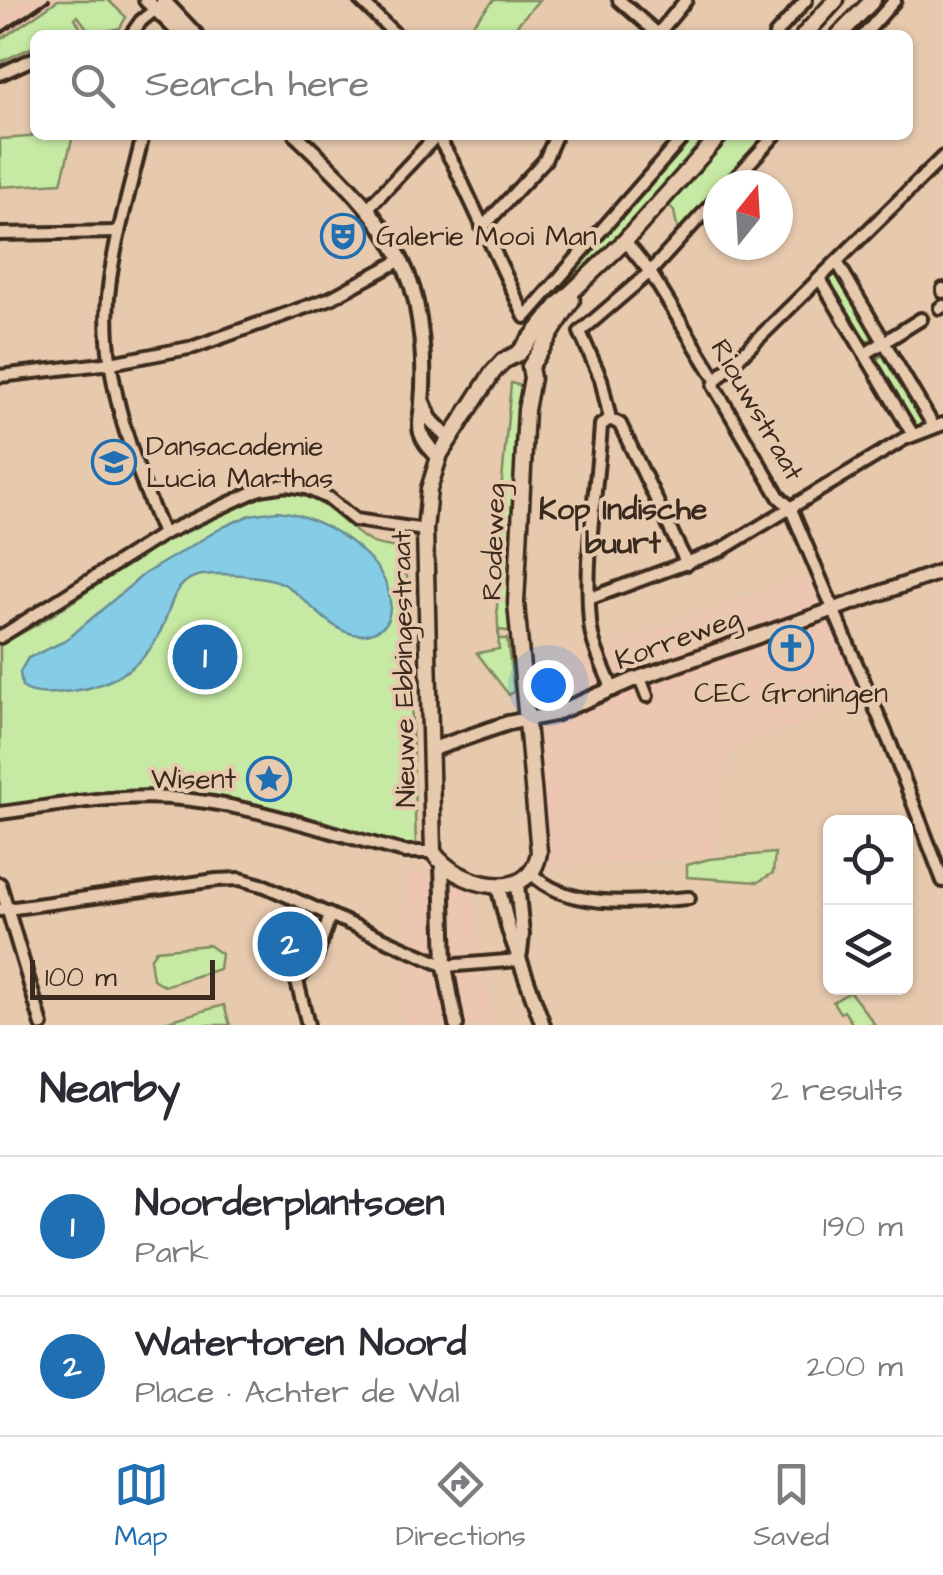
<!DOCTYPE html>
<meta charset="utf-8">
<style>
:root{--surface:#fff;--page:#f7f7f7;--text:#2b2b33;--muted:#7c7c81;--line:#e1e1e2;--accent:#1f6fb2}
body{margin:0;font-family:"Architects Daughter",sans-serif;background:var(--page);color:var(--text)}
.controls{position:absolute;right:30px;bottom:30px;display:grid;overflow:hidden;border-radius:15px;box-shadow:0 2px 8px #0004}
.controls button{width:90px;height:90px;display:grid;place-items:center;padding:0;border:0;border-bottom:2px solid var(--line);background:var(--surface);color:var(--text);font:50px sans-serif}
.compass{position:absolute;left:703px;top:170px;width:90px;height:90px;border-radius:50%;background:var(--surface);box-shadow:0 2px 8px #0004;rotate:18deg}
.scale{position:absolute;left:30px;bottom:25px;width:185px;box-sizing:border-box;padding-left:10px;border:5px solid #3b2a1e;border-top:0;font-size:28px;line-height:35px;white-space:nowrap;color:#3b2a1e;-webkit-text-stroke:8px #e7caae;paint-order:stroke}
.you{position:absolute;left:548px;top:685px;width:35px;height:35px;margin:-25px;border:8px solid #fff;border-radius:50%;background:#1a73e8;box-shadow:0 0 0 15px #1a73e833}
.badge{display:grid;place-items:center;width:65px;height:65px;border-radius:50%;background:var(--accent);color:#fff;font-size:32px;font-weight:700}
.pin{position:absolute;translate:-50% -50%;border:5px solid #fff;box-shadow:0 2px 10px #0006}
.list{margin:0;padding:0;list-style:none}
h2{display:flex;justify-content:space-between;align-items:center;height:130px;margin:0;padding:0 40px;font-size:42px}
h2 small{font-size:32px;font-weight:400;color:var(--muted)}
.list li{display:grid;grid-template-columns:65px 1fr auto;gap:30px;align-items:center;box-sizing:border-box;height:140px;padding:0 40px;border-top:2px solid var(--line)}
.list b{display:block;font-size:38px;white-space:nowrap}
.list p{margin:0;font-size:32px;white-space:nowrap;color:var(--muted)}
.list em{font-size:32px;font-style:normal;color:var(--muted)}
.icon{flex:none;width:55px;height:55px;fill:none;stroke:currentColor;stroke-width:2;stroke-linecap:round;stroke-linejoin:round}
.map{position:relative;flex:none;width:943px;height:1025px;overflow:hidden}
.search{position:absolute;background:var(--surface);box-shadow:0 2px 8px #0004;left:30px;right:30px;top:30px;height:110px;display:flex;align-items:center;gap:25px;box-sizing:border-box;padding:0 35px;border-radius:15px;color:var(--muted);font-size:38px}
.sheet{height:410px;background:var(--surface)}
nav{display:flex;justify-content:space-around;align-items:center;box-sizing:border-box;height:140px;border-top:2px solid var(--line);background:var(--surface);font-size:28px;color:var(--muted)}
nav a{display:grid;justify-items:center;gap:5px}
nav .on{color:var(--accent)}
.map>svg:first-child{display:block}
</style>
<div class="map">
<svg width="943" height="1025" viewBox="0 0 943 1025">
<rect width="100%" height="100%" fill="#e7caae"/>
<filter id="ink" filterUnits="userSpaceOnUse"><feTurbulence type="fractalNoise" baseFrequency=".01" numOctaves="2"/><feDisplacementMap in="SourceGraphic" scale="20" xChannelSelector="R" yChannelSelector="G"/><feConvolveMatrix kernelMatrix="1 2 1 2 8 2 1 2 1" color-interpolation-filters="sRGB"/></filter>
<g filter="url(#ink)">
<g fill="#edc6b1">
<path d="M22,0H58L0,40V15Z"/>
<path d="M808,575L864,699L728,750L714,856L541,867L539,672Z"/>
<path d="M407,869L472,890L481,967L496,1025H404L401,1012Z"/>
</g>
<g fill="#c6eaa3" stroke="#808a60" stroke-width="2.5">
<path d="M58,0H108L126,17L120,28L91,34L78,16L75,18L84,35H35V46L0,62V40Z"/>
<path d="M494,0H539L508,35H463Z"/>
<path d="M33,127L35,135H73L61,183L0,187V139L29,137L33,135Z"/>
<path d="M695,135H710L583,273L576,270Z"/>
<path d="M729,135H765L678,232L674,211L668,204Z"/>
<path d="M835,275H840L877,335L863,344L829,287L828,281Z"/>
<path d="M887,353L925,422L923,425L912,426L873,361Z"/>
<path d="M511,383L526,387L514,632L499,630V639H507L514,691L509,695L477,653L499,649L495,558Z"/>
<path d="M277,493C325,492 333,518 369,541C380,548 395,544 407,553L403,574L407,575L416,845L392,844L178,794H95L0,808V644C94,601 171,511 277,493Z"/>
<path d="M775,853L773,873L758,882L687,877V865L709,859Z"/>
<path d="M208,945L221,954L219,969L164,986L153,979L150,959L156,950Z"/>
<path d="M850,992L873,1022L875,1025H853L844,1011L840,1013L833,1002Z"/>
<path d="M224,1005L230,1025H152H154Z"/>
</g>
<path fill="#85cde6" stroke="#678c96" stroke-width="2.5" d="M277,511C324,514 410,568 386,624C346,658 315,603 284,584C268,575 211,571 194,577C173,585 170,610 162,628C147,664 112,686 73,691C57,693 36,697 22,687L20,672L28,658L65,641L144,574L223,527L250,515Z"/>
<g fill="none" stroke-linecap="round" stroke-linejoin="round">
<path stroke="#c5aa91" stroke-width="10" stroke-dasharray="10 5" stroke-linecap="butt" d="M921,319L940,308"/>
<defs>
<g id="minor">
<path d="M360,0L396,35"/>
<path d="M619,0L659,35"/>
<path d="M131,35L141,21L158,7"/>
<path d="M657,35L686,0"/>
<path d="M775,35L806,0"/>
<path d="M864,35L895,0"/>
<path d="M0,74L35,58"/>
<path d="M143,135C132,182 117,230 110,279C97,364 131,457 163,534"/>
<path d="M437,135L453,163L525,317L685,135"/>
<path d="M729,185L775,135"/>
<path d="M367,209L437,135"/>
<path d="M482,228L545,160L556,135"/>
<path d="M0,234L119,232"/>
<path d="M625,241L650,272L716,380L714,386L779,497L790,507L890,743L943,881"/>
<path d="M837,262L934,427"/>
<path d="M820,279L913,435"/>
<path d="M943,289V292"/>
<path d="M940,308L943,306"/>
<path d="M865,354L921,319"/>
<path d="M0,376L111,363L194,347L331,298L401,260"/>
<path d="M716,380L943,157"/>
<path d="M610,419L601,425C597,490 584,556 590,622C592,646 604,668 613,690"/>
<path d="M687,564L620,424L610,419L601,379L580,332L650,272L718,197"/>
<path d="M591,598L721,550L904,439L943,424"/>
<path d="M0,637L163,534L260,489L286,485L306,488L328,498L355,520L425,530"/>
<path d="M640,678L647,696"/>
<path d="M0,813C56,806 113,794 170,798C249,803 328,833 405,852H433"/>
<path d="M531,873C568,911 640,902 689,898"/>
<path d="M0,884L42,1025"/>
<path d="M0,910L216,880L240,879L265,886L445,966L519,960"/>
<path d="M308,1025L297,981L317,955L330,915"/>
</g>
<g id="tertiary">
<path d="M146,0L182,35"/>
<path d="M163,0L196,35"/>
<path d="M296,135C345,182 401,233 416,302C422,333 425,371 422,402C422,413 418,422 421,433C424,443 432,450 439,458"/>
<path d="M424,404L430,419L448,438"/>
<path d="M430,750L508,723L554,714L633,680L943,571"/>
<path d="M442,864L445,966L456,1025"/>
<path d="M517,884L522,934L520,953"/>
<path d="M498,886L509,930L543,1025"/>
</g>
<g id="secondary">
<path d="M804,35L836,0"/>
<path d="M839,35L873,0"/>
<path d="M530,367L532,378L526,410L516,603L539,852C531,907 455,885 433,852L425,530L429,489L440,454L493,372L503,361L519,353L559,304L625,241L720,135"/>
<path d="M530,367L572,300"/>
</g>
</defs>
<use href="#minor" stroke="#3b2a1e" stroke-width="18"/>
<use href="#tertiary" stroke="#3b2a1e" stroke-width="20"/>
<use href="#secondary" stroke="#3b2a1e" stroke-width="21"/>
<use href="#minor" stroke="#e7caae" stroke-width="10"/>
<use href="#tertiary" stroke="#e7caae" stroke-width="12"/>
<use href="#secondary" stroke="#e7caae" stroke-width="14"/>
<path stroke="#3b2a1e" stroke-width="4" d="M0,34L49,0"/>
</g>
</g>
<defs>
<symbol id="theatre-ring" viewBox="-11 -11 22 22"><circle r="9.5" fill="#e7caae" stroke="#1f6fb2" stroke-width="1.5"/><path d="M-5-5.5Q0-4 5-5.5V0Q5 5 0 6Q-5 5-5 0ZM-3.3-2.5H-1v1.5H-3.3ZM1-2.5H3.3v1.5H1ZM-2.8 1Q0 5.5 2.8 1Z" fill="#1f6fb2"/></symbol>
<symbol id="university-ring" viewBox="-11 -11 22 22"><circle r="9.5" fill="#e7caae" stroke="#1f6fb2" stroke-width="1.5"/><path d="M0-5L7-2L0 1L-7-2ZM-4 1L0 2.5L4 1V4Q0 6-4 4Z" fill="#1f6fb2"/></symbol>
<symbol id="church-ring" viewBox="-11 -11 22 22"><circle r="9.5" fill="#e7caae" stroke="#1f6fb2" stroke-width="1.5"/><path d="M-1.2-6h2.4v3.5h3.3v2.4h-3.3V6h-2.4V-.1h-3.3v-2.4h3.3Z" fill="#1f6fb2"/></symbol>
<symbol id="sight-ring" viewBox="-11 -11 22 22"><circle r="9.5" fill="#e7caae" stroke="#1f6fb2" stroke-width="1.5"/><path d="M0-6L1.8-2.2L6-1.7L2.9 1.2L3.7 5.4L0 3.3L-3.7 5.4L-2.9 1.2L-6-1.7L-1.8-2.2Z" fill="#1f6fb2"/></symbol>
</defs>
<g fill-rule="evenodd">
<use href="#theatre-ring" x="318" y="211" width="50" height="50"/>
<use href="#university-ring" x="89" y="437" width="50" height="50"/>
<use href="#church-ring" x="766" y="623" width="50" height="50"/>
<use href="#sight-ring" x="244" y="754" width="50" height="50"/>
</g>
<g text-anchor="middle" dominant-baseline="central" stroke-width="8" stroke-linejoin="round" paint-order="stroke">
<g font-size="28" fill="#3b2a1e" stroke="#e7caae" text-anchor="start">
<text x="376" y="236">Galerie Mooi Man</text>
<text x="146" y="446">Dansacademie<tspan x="146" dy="32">Lucia Marthas</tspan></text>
<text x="791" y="693" text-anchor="middle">CEC Groningen</text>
<text x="236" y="779" text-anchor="end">Wisent</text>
</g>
<g font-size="28" fill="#3b2a1e" stroke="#e7caae">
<text transform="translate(757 410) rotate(60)">Riouwstraat</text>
<text transform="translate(494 542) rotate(-88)">Rodeweg</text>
<text transform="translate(678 639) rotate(-20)">Korreweg</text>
<text transform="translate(404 669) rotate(-91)">Nieuwe Ebbingestraat</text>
</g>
<g font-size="30" font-weight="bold" fill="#3b2a1e" stroke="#e7caae">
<text x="623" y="510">Kop Indische<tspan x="623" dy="34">buurt</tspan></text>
</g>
</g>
</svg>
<div class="controls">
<button><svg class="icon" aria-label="locate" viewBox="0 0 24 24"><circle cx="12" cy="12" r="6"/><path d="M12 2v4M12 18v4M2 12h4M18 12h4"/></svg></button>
<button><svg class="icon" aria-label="layers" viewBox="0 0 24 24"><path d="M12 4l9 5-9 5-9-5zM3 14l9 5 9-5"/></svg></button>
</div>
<svg class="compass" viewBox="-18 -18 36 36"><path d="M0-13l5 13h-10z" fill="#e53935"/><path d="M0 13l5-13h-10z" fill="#7c7c81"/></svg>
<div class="scale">100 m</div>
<div class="you"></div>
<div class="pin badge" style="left:205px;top:657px">1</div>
<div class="pin badge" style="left:290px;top:944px">2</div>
<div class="search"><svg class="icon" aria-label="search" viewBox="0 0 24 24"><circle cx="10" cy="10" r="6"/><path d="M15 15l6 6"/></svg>Search here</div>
</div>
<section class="sheet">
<h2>Nearby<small>2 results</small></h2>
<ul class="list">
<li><span class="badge">1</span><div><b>Noorderplantsoen</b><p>Park</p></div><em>190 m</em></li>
<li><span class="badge">2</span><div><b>Watertoren Noord</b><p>Place · Achter de Wal</p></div><em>200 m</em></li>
</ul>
</section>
<nav>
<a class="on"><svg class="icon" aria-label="map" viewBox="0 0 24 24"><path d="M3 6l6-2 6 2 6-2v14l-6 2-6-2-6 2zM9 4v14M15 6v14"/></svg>Map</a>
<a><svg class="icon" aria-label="directions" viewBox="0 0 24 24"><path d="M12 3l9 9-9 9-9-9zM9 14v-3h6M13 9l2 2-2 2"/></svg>Directions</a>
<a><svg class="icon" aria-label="saved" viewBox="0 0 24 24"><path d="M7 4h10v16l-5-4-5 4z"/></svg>Saved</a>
</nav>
